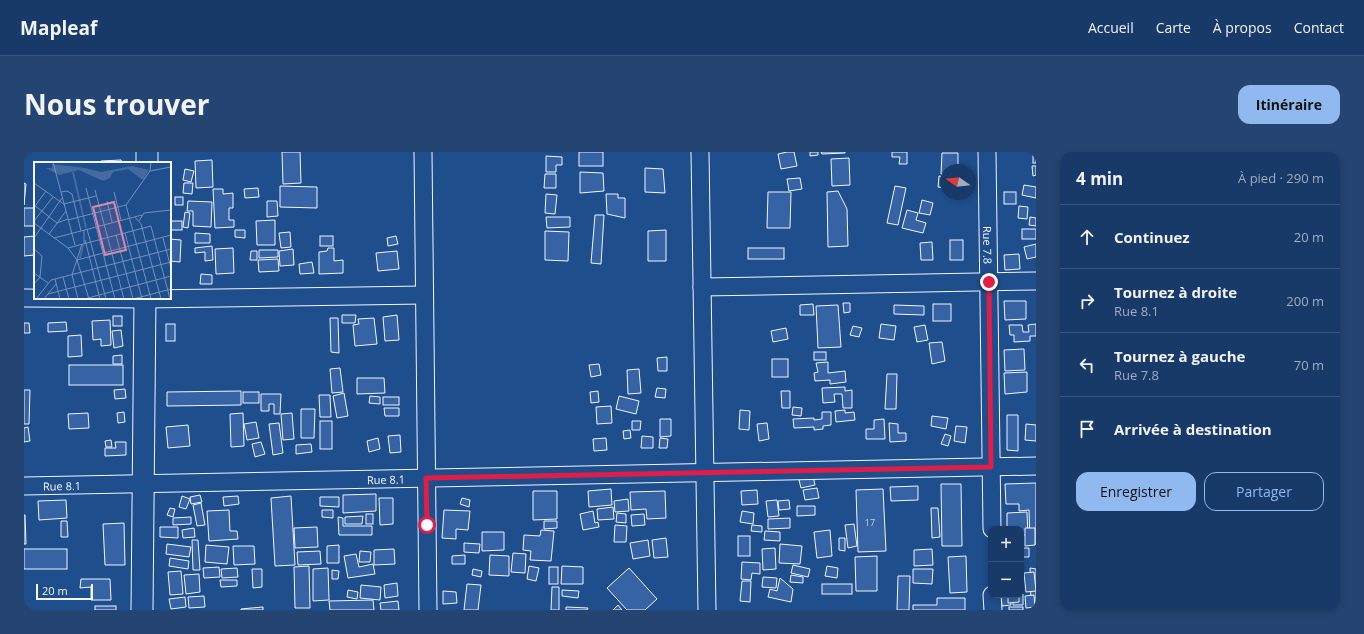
<!DOCTYPE html>
<html lang="fr">
<meta charset="utf-8">
<style>
:root{--surface:#173a69;--page:#244571;--text:#f1f3f6;--muted:#9eadc0;--line:#36547d;--accent:#90b9f0}
body{margin:0;font-family:"Open Sans",sans-serif;background:var(--page);color:var(--text)}
.controls{position:absolute;right:12px;bottom:12px;display:grid;overflow:hidden;border-radius:8px;box-shadow:0 2px 6px #0003}
.controls button{width:36px;height:36px;display:grid;place-items:center;padding:0;border:0;border-bottom:1px solid var(--line);background:var(--surface);color:var(--text);font:20px sans-serif}
.compass{position:absolute;left:916px;top:12px;width:36px;height:36px;border-radius:50%;background:var(--surface);box-shadow:0 2px 6px #0003;rotate:284deg}
.scale{position:absolute;left:12px;bottom:10px;width:57px;box-sizing:border-box;padding-left:4px;border:2px solid #f2f6ff;border-top:0;font-size:11px;line-height:14px;white-space:nowrap;color:#f2f6ff;-webkit-text-stroke:3px #1f4e8c;paint-order:stroke}
.stop{position:absolute;width:12px;height:12px;margin:-9px;border:3px solid #e11d48;border-radius:50%;background:#fff}
.stop.end{background:#e11d48;border-color:#fff;box-shadow:0 1px 4px #0008}
.list{margin:0;padding:0;list-style:none}
h2{display:flex;justify-content:space-between;align-items:center;height:52px;margin:0;padding:0 16px;font-size:17px}
h2 small{font-size:13px;font-weight:400;color:var(--muted)}
.list li{display:grid;grid-template-columns:26px 1fr auto;gap:12px;align-items:center;box-sizing:border-box;height:64px;padding:0 16px;border-top:1px solid var(--line)}
.list b{display:block;font-size:15px;white-space:nowrap}
.list p{margin:0;font-size:13px;white-space:nowrap;color:var(--muted)}
.list em{font-size:13px;font-style:normal;color:var(--muted)}
.actions{display:flex;gap:8px;padding:12px 16px}
.actions a{flex:1;padding:9px 0;border:1px solid var(--accent);border-radius:12px;text-align:center;font-size:14px;color:var(--accent)}
.actions .main{background:var(--accent);color:#111}
.icon{flex:none;width:22px;height:22px;fill:none;stroke:currentColor;stroke-width:2;stroke-linecap:round;stroke-linejoin:round}
.map{position:relative;flex:none;width:1012px;height:458px;overflow:hidden;border-radius:12px}
header{display:flex;align-items:center;gap:24px;box-sizing:border-box;height:56px;padding:0 20px;background:var(--surface);border-bottom:1px solid var(--line)}
header strong{font-size:19px}
nav{display:flex;gap:22px;margin-inline-start:auto;font-size:14px}
.intro{display:flex;align-items:center;justify-content:space-between;box-sizing:border-box;height:96px;padding:0 24px}
h1{margin:0;font-size:28px}
.button{padding:10px 18px;border-radius:12px;background:var(--accent);color:#111;font-size:14px;font-weight:700}
main{display:flex;gap:24px;padding:0 24px}
aside{flex:1;background:var(--surface);border-radius:12px;box-shadow:0 2px 6px #0003}
.map>svg:first-child{display:block}
</style>
<header>
<strong>Mapleaf</strong>
<nav><a>Accueil</a><a>Carte</a><a>À propos</a><a>Contact</a></nav>
</header>
<div class="intro"><h1>Nous trouver</h1><a class="button">Itinéraire</a></div>
<main>
<div class="map">
<svg width="1012" height="458" viewBox="0 0 1012 458">
<rect width="100%" height="100%" fill="#1f4e8c"/>
<g fill="#3563a3" stroke="#f2f6ff">
<path d="M258,0H276L277,31L259,32Z"/>
<rect x="555" y="0" width="24" height="14"/>
<path d="M763,0H770L773,14L757,17L754,2Z"/>
<path d="M786,0H794V3L786,4Z"/>
<path d="M797,0H821V1L798,2Z"/>
<path d="M868,0H883V12H875L876,5H868Z"/>
<rect x="1009" y="0" width="3" height="11"/>
<path d="M918,1H934V18H922V22H917Z"/>
<path d="M522,4L538,5V13H532V20H522Z"/>
<path d="M825,6L826,33L808,34L807,7Z"/>
<path d="M97,8L98,11H77V9Z"/>
<path d="M188,8L189,35L172,36L171,9Z"/>
<path d="M1008,14H1012V23L1009,24Z"/>
<path d="M621,16L639,17L641,41L621,40Z"/>
<path d="M161,17L170,19L167,30L159,28Z"/>
<path d="M556,20L579,21L580,39L556,41Z"/>
<path d="M521,22H532V36H520Z"/>
<path d="M915,24L922,25V36L914,35Z"/>
<path d="M776,26L778,37L765,39L763,27Z"/>
<path d="M0,31L2,32L0,53Z"/>
<path d="M160,31H169L168,42L159,41Z"/>
<path d="M1000,33L1012,35V46L998,43Z"/>
<path d="M256,34L293,35V56L256,55Z"/>
<path d="M871,34L882,36L874,73L863,71Z"/>
<path d="M234,36L235,45L221,46L220,37Z"/>
<path d="M189,37H199V42L209,41V56H205V68H210V75L191,76Z"/>
<path d="M814,39L823,57L824,94L804,95L803,40Z"/>
<path d="M744,40H767L766,76H743Z"/>
<rect x="980" y="40" width="12" height="12"/>
<path d="M522,42L533,43L531,62L521,61Z"/>
<path d="M582,42H594V46H601V66L583,62Z"/>
<rect x="151" y="45" width="8" height="8"/>
<path d="M898,48L909,51L906,63L895,61Z"/>
<path d="M164,49L188,50L187,75L169,74V59H163Z"/>
<path d="M243,49H253L254,64L243,65Z"/>
<path d="M995,54L1004,55L1003,67L994,66Z"/>
<rect x="0" y="56" width="11" height="18"/>
<path d="M883,58L894,61L892,68L902,71L899,81L878,76Z"/>
<path d="M161,60L166,61L164,76L159,75Z"/>
<path d="M571,63H580L577,112L567,111Z"/>
<path d="M522,65H546V75L523,76Z"/>
<path d="M1006,65L1012,66V74L1005,73Z"/>
<path d="M251,68V93H233L232,69Z"/>
<rect x="146" y="69" width="12" height="9"/>
<rect x="998" y="77" width="14" height="10"/>
<path d="M211,78H221V86L211,85Z"/>
<path d="M642,78V109H624V79Z"/>
<path d="M521,79L545,80L544,109L521,108Z"/>
<path d="M266,80L267,95L257,96L255,81Z"/>
<path d="M171,81L186,82V91H171Z"/>
<path d="M11,84V103L0,104V85Z"/>
<rect x="296" y="84" width="13" height="10"/>
<path d="M372,84L374,92L364,94L363,86Z"/>
<path d="M146,87L157,88L156,110L146,109Z"/>
<rect x="926" y="88" width="13" height="20"/>
<path d="M908,90L909,108H897L896,91Z"/>
<path d="M1012,92V105L1003,107L1000,95Z"/>
<path d="M188,94L189,108L181,109V100L171,101V96Z"/>
<path d="M209,96L210,121L192,122L191,97Z"/>
<path d="M304,96H310V109L319,108V121L295,122V100L303,99Z"/>
<rect x="724" y="96" width="36" height="11"/>
<path d="M269,97L270,113L256,114L255,99Z"/>
<path d="M235,98H254V105L235,106Z"/>
<path d="M227,99H233V108H226Z"/>
<path d="M373,99L375,117L354,119L352,101Z"/>
<path d="M995,102L996,117L981,118L980,103Z"/>
<path d="M254,107L255,119L235,120L234,108Z"/>
<path d="M288,110L290,121L276,122L275,112Z"/>
<path d="M177,122L188,123V132H176Z"/>
<path d="M980,149H1002V167L981,168Z"/>
<path d="M819,151H826V160L820,161Z"/>
<path d="M789,152L790,163H776V153Z"/>
<rect x="909" y="152" width="18" height="17"/>
<path d="M814,153L817,195L794,196L792,154Z"/>
<path d="M870,153L900,154V163L870,162Z"/>
<path d="M318,163H332L331,171H318Z"/>
<path d="M373,163L375,188L361,189L359,165Z"/>
<rect x="89" y="164" width="9" height="10"/>
<path d="M306,166H314L315,201L307,200Z"/>
<path d="M350,166L353,192L331,194L329,173L335,172L334,167Z"/>
<path d="M86,168L87,193L77,194V187L69,188L68,169Z"/>
<path d="M42,170L43,179L24,180V171Z"/>
<path d="M0,171H5L6,181H0Z"/>
<rect x="142" y="172" width="9" height="17"/>
<path d="M857,172L872,174L870,188L855,186Z"/>
<path d="M1012,172V184H1006V189L990,190V183H986L985,173H998L999,180H1005L1004,173Z"/>
<path d="M901,173L904,188L893,190L890,175Z"/>
<path d="M829,174L838,176L835,185L826,183Z"/>
<path d="M762,176L764,187L749,190L747,179Z"/>
<path d="M97,178L99,194L90,196L88,179Z"/>
<path d="M57,183L58,204L44,205V184Z"/>
<path d="M918,190L921,209L908,212L905,191Z"/>
<path d="M1000,197L1001,218L981,219L980,198Z"/>
<rect x="790" y="200" width="12" height="8"/>
<path d="M98,203V212H89V204Z"/>
<path d="M643,205V219H634L633,206Z"/>
<rect x="748" y="207" width="16" height="18"/>
<path d="M804,210V221L821,219L822,230L806,232V228L791,229L790,221L794,220L792,211Z"/>
<path d="M575,212L577,223L567,225L565,213Z"/>
<rect x="45" y="213" width="54" height="20"/>
<path d="M316,216L319,240L308,241L306,217Z"/>
<path d="M615,217L617,241L604,242L603,218Z"/>
<path d="M1003,220V240L981,242L980,221Z"/>
<path d="M863,222H873L872,257H861Z"/>
<path d="M333,226H360L361,241L333,242Z"/>
<path d="M821,235V239L828,238V256H819L818,242H810L811,250L799,251L798,236Z"/>
<path d="M633,236L642,237L641,246L631,245Z"/>
<path d="M101,237L102,246L91,247L90,238Z"/>
<path d="M0,238H6L5,272H0Z"/>
<path d="M217,239V253L143,254V240Z"/>
<path d="M574,239L575,250L567,251L566,240Z"/>
<path d="M757,239H766V256H758Z"/>
<rect x="219" y="240" width="16" height="11"/>
<path d="M320,241L324,264L313,266L309,244Z"/>
<path d="M237,242H257L256,262H250V252H245V259H237Z"/>
<path d="M295,243H306L307,265H296Z"/>
<path d="M346,244L356,245V252L345,251Z"/>
<path d="M595,244L615,249L612,262L592,257Z"/>
<rect x="359" y="245" width="16" height="8"/>
<path d="M587,254L588,271L573,272L572,255Z"/>
<path d="M769,255L778,256L777,264L768,263Z"/>
<path d="M360,256H375V264H361Z"/>
<path d="M277,257H291L290,286H277Z"/>
<path d="M716,258L726,259L725,278L715,277Z"/>
<path d="M821,258V261L830,260L831,268L812,270L811,259Z"/>
<path d="M100,260L101,270L94,271L93,261Z"/>
<path d="M798,260H807V273L799,274V277L790,278V275L770,276L769,267L790,266V268L798,267Z"/>
<path d="M64,261L65,276L45,277L44,262Z"/>
<path d="M219,261L220,294L207,295L206,262Z"/>
<path d="M268,261L270,287L259,288L257,262Z"/>
<path d="M983,263H994V299L983,298Z"/>
<path d="M908,264L924,266L922,277L907,274Z"/>
<path d="M636,267H647V284L636,285Z"/>
<path d="M860,267L861,287H842V277H850V268Z"/>
<rect x="296" y="269" width="12" height="28"/>
<path d="M608,269H617L616,278H608Z"/>
<path d="M232,270L235,286L223,288L220,272Z"/>
<path d="M255,271L259,301L249,303L245,272Z"/>
<path d="M743,271L745,287L735,289L733,272Z"/>
<path d="M865,271L874,272V281H882V289L866,290Z"/>
<path d="M1002,272L1012,273V289L1001,288Z"/>
<path d="M164,273L166,294L144,296L142,275Z"/>
<path d="M932,274L943,275L941,291L930,289Z"/>
<path d="M4,275L6,289L0,290V276Z"/>
<path d="M606,278L607,286L600,287L599,279Z"/>
<path d="M921,282L927,284L924,294L917,292Z"/>
<path d="M376,283L377,300L366,301L364,284Z"/>
<path d="M618,284L629,285V296H617Z"/>
<path d="M354,286L356,297L345,300L343,289Z"/>
<path d="M582,286L583,298L570,299L569,287Z"/>
<path d="M636,286L644,287L643,296H635Z"/>
<path d="M87,288L88,295H82L81,289Z"/>
<path d="M91,290H102V303L81,304V296H92Z"/>
<path d="M237,290L241,302L231,305L228,292Z"/>
<path d="M287,292L288,300L272,302V293Z"/>
<path d="M789,324L791,333L777,336L775,328Z"/>
<path d="M1012,331V392H1006L1005,358L995,359V352H982L981,332Z"/>
<path d="M917,332H937L938,394H918Z"/>
<path d="M894,334V348L867,349L866,335Z"/>
<path d="M793,336L795,346L781,348L779,338Z"/>
<path d="M587,337L588,353L565,355L564,339Z"/>
<path d="M859,337L862,399L834,400L832,338Z"/>
<path d="M733,338L734,352L718,353L717,339Z"/>
<path d="M509,339H533V367L509,368Z"/>
<path d="M641,339L642,366L623,367L622,357L607,358L606,340Z"/>
<path d="M352,342V359L319,361V343Z"/>
<path d="M176,343L178,350L167,352L166,345Z"/>
<path d="M158,344L166,347L162,357L155,355Z"/>
<path d="M214,344L215,352L200,354L199,345Z"/>
<path d="M267,344L271,413L251,414L247,346Z"/>
<path d="M296,345H315V355L296,354Z"/>
<path d="M355,346H369V372L356,373Z"/>
<path d="M438,346L446,348L445,355L436,352Z"/>
<path d="M604,347L605,359L591,360L590,349Z"/>
<path d="M42,348L43,366L15,368L14,349Z"/>
<path d="M753,348L755,364L744,365L742,349Z"/>
<path d="M765,348L766,357L755,358L754,349Z"/>
<path d="M177,351L181,373L173,374L169,353Z"/>
<path d="M773,354H791V363L773,364Z"/>
<path d="M589,355L590,367L574,368L573,357Z"/>
<path d="M146,356L151,357L149,365L143,363Z"/>
<path d="M907,356H914L916,385L908,386Z"/>
<path d="M205,358L206,379H213L214,387L185,389L183,359Z"/>
<path d="M298,358H309V366L298,365Z"/>
<path d="M420,358L446,359L444,378L432,377V387L418,386Z"/>
<path d="M569,359L571,371L574,370L575,375L559,378L556,362Z"/>
<path d="M718,359L730,361L729,372L716,370Z"/>
<path d="M1003,360L1004,383H997V377H983V361Z"/>
<path d="M593,361L602,362V371L592,370Z"/>
<rect x="342" y="362" width="7" height="10"/>
<path d="M620,362L621,373L608,374L607,363Z"/>
<path d="M0,363H1L2,392H0Z"/>
<path d="M339,364L338,372H321V365Z"/>
<path d="M167,365V372L149,373V366Z"/>
<path d="M314,365L319,366V374H348V383H315Z"/>
<path d="M766,366V376L744,377V367Z"/>
<path d="M37,369H43L44,385H37Z"/>
<path d="M520,369H533V376L520,377Z"/>
<path d="M100,371L101,413H81L79,372Z"/>
<path d="M830,372L833,394L824,396L821,373Z"/>
<path d="M591,373L603,374L602,390H590Z"/>
<path d="M728,373L738,374V380L727,379Z"/>
<path d="M136,375H154V386L136,385Z"/>
<path d="M293,375L294,395L271,396L270,376Z"/>
<path d="M170,376L171,385L159,386L158,378Z"/>
<path d="M1001,376H1011V393L1001,394Z"/>
<path d="M517,378L530,379L527,409L506,408L507,399L499,398L500,383L516,384Z"/>
<path d="M806,378L808,404L793,406L790,380Z"/>
<path d="M741,379L756,380V389L740,388Z"/>
<path d="M458,380H480V398L458,399Z"/>
<rect x="714" y="384" width="12" height="20"/>
<path d="M642,386L644,405L630,406L628,388Z"/>
<path d="M815,386H821V399L815,398Z"/>
<path d="M168,388H174L176,418H169Z"/>
<path d="M624,388L626,404L609,407L606,391Z"/>
<path d="M440,391L456,392L455,401L440,400Z"/>
<path d="M143,392L167,395L165,405L142,402Z"/>
<path d="M756,392L778,394L776,412L755,411Z"/>
<path d="M182,393L205,395L203,412L181,410Z"/>
<path d="M315,393V411H303V394Z"/>
<path d="M209,394H230L231,412L210,413Z"/>
<path d="M751,396L752,417L739,418L738,397Z"/>
<path d="M997,396H1005V405H998V409Z"/>
<rect x="0" y="397" width="43" height="20"/>
<path d="M370,397L371,412L350,413V398Z"/>
<path d="M908,397L909,413L890,414V398Z"/>
<path d="M296,399L297,412L274,413L273,400Z"/>
<path d="M336,399L347,400L346,410H335Z"/>
<path d="M489,401L502,402L501,421L487,420Z"/>
<path d="M332,402L335,415L349,412L351,422L324,426L320,404Z"/>
<path d="M441,403V412H428V404Z"/>
<path d="M466,403L485,404V424L465,423Z"/>
<path d="M853,404V439H832L831,405Z"/>
<path d="M942,404L943,440L926,441L924,405Z"/>
<path d="M146,406L165,409L164,417L145,414Z"/>
<path d="M718,410L736,411V422L728,421L727,428L717,427Z"/>
<path d="M769,413L786,417L784,425L767,421Z"/>
<path d="M285,414L286,456H271L270,415Z"/>
<path d="M505,414L515,416L512,429L503,427Z"/>
<path d="M538,414L559,415V432H537Z"/>
<path d="M803,414L814,416L813,426L801,424Z"/>
<path d="M195,415L196,425L180,426L179,416Z"/>
<rect x="525" y="415" width="9" height="17"/>
<path d="M213,416L214,425L198,426L197,417Z"/>
<path d="M304,416L305,448L289,449V417Z"/>
<path d="M605,416L633,447L621,458H603L583,436Z"/>
<path d="M1006,416L1012,417V453H1007Z"/>
<path d="M228,417H238V435L229,436Z"/>
<path d="M449,417L458,419L457,425L448,423Z"/>
<path d="M889,417H909L908,432L889,431Z"/>
<path d="M308,418L315,419L314,427H308Z"/>
<path d="M157,419L159,442L146,443L144,420Z"/>
<path d="M1010,420L1012,439L1002,440L1000,421Z"/>
<path d="M175,422L176,440L162,442L160,423Z"/>
<path d="M767,423L779,425V431L766,430Z"/>
<path d="M874,424H886L885,458H873Z"/>
<path d="M739,425L753,426L752,436L738,435Z"/>
<path d="M756,426L769,437L767,450L744,445L746,437L753,439Z"/>
<path d="M57,427H86L87,448H67V435L56,436Z"/>
<path d="M196,428H213V434L197,435Z"/>
<path d="M718,429H727L726,450L716,449Z"/>
<path d="M373,431L374,444L361,446L360,433Z"/>
<path d="M443,432L457,433L454,458H440Z"/>
<rect x="798" y="432" width="30" height="10"/>
<path d="M337,433L357,435L356,448L336,446Z"/>
<path d="M528,435H535V458H527Z"/>
<path d="M324,438L334,440L333,447L323,445Z"/>
<path d="M538,438L555,439L554,446L538,444Z"/>
<path d="M419,439L432,440L433,451L419,452Z"/>
<path d="M999,442V453H989V443Z"/>
<path d="M977,443H986L987,453L978,454Z"/>
<path d="M984,443H995V450L984,451Z"/>
<path d="M1010,443L1011,455L1002,456L1001,444Z"/>
<path d="M180,444L181,455L165,456L164,445Z"/>
<path d="M161,445L162,455L147,457L145,447Z"/>
<path d="M913,446H941V458H889V453H913Z"/>
<path d="M349,448L350,458H306L305,449Z"/>
<path d="M374,449L375,458H357L356,451Z"/>
<path d="M594,453L598,458H589Z"/>
<rect x="71" y="454" width="21" height="4"/>
<path d="M239,455V458H217V457Z"/>
<path d="M542,455L564,456L563,458H542Z"/>
<rect x="985" y="455" width="14" height="3"/>
</g>
<g fill="none" stroke-linecap="round" stroke-linejoin="round">
<defs>
<g id="minor">
<path d="M399,0L404,458"/>
<path d="M676,0L683,458"/>
<path id="s1" d="M963,0L968,377"/>
<path d="M678,135L1012,129"/>
<path d="M0,146L121,147L400,143"/>
<path id="s2" d="M0,334L1012,314"/>
<path d="M968,443L969,458"/>
</g>
<g id="tertiary">
<path d="M123,11V0"/>
<path d="M118,458L121,146"/>
</g>
</defs>
<use href="#minor" stroke="#f2f6ff" stroke-width="19"/>
<use href="#tertiary" stroke="#f2f6ff" stroke-width="23"/>
<use href="#minor" stroke="#1f4e8c" stroke-width="17"/>
<use href="#tertiary" stroke="#1f4e8c" stroke-width="21"/>
</g>
<g fill="none" stroke-linecap="round" stroke-linejoin="round">
<path stroke="#e11d48" stroke-width="5" d="M403,373L402,326L967,315L965,130"/>
</g>
<g text-anchor="middle" dominant-baseline="central" stroke-width="3" stroke-linejoin="round" paint-order="stroke">
<g font-size="9" fill="#c3d1e8">
<text x="846" y="370">17</text>
</g>
<g font-size="11" fill="#f2f6ff" stroke="#1f4e8c">
<text stroke="none"><textPath href="#s1" startOffset="93">Rue 7.8</textPath></text>
<text stroke="none"><textPath href="#s2" startOffset="362">Rue 8.1</textPath></text>
<text stroke="none"><textPath href="#s2" startOffset="38">Rue 8.1</textPath></text>
</g>
</g>
<g transform="translate(10 10)">
<rect width="137" height="137" fill="#1f4e8c"/>
<path d="M10,1L51,6L67,10L98,4L115,8L109,18L94,7L79,10L76,16L69,19L45,8L25,13L12,6H18V2Z" fill="#446ba0"/>
<path fill="none" stroke="#446ba0" stroke-width="2" d="M39,10L52,66M50,81V68M46,96L49,83"/>
<path fill="none" stroke="#7391ba" stroke-width="1" d="M19,0L41,83M116,9L137,5M0,21L31,43M52,26L81,137M61,28L90,137M27,30L33,29L38,32L47,69M80,30L87,58M73,39L78,60M30,42L62,34M0,43L23,61L34,57M92,43L117,137M1,44L12,29M101,55L107,62L127,137M34,58L92,43L116,9L117,0M0,59L19,35M105,59L110,51L137,48M0,61L34,86L43,98L55,137M53,67L72,137M91,71L108,137M15,72L32,49M82,73L99,137M0,76L28,36M20,76L108,53M129,76L137,106M51,78L66,137M34,86L117,64L136,137M0,87L8,94L6,115L0,122M43,98L137,73M0,111L14,121M29,115L35,137M21,117L26,137M14,132L137,100M2,137L17,118L137,87M10,137L22,122M44,137L38,113L48,82M50,137L137,114M99,137L137,127"/>
<path fill="#da87ad" fill-opacity="0.15" stroke="#da87ad" stroke-width="2" d="M80,40L92,88L71,93L59,45Z"/>
<rect width="137" height="137" fill="none" stroke="#f2f6ff" stroke-width="2"/>
</g>
</svg>
<div class="controls">
<button>+</button>
<button>−</button>
</div>
<svg class="compass" viewBox="-18 -18 36 36"><path d="M0-13l5 13h-10z" fill="#e53935"/><path d="M0 13l5-13h-10z" fill="#9eadc0"/></svg>
<div class="scale">20 m</div>
<div class="stop" style="left:403px;top:373px"></div>
<div class="stop end" style="left:965px;top:130px"></div>
</div>
<aside>
<h2>4 min<small>À pied · 290 m</small></h2>
<ul class="list">
<li><svg class="icon" aria-label="ahead" viewBox="0 0 24 24"><path d="M12 20V5M6 11l6-6 6 6"/></svg><div><b>Continuez</b></div><em>20 m</em></li>
<li><svg class="icon" aria-label="right" viewBox="0 0 24 24"><path d="M7 20v-9h11M14 6l5 5-5 5"/></svg><div><b>Tournez à droite</b><p>Rue 8.1</p></div><em>200 m</em></li>
<li><svg class="icon" aria-label="left" viewBox="0 0 24 24"><path d="M17 20v-9H6M10 6l-5 5 5 5"/></svg><div><b>Tournez à gauche</b><p>Rue 7.8</p></div><em>70 m</em></li>
<li><svg class="icon" aria-label="arrive" viewBox="0 0 24 24"><path d="M6 21V4h12l-3 4 3 4H6"/></svg><div><b>Arrivée à destination</b></div></li>
</ul>
<div class="actions"><a class="main">Enregistrer</a><a>Partager</a></div>
</aside>
</main>
